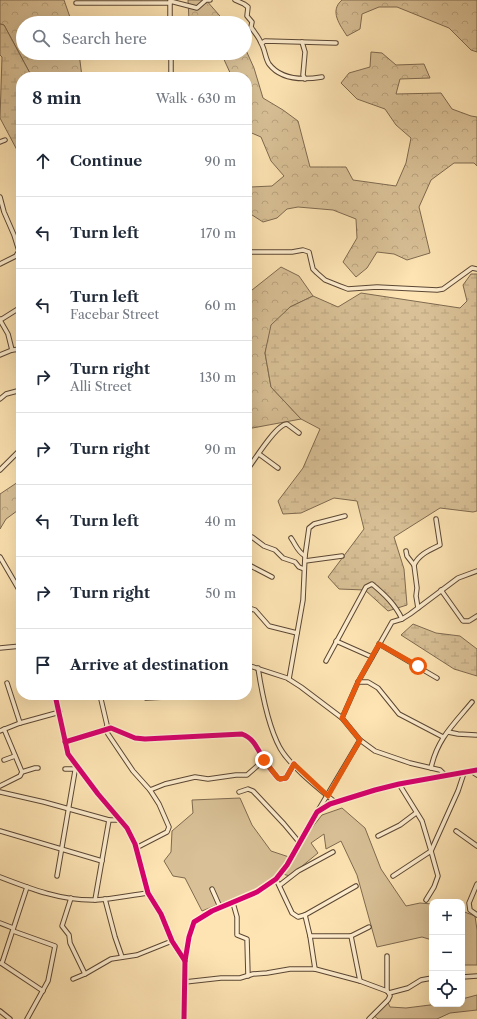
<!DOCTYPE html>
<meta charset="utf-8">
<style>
:root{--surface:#fff;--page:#f2f2f3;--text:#1f2937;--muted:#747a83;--line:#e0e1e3}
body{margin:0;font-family:"Libre Caslon Text",serif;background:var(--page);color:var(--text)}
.controls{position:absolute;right:12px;bottom:12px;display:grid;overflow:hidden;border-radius:8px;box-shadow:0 4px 16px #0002}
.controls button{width:36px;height:36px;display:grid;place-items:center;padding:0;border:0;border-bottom:1px solid var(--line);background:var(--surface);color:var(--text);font:20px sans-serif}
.stop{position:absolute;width:12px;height:12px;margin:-9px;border:3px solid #ea580c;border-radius:50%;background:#fff}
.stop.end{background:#ea580c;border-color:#fff;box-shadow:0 1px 4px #0008}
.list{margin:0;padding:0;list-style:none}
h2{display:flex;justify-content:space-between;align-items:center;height:52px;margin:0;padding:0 16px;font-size:17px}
h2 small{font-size:13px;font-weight:400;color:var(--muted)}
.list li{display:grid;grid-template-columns:26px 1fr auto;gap:12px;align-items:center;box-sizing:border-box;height:72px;padding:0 16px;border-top:1px solid var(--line)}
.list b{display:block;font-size:15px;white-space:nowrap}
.list p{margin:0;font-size:13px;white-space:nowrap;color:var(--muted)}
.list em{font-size:13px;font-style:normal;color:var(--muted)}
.icon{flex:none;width:22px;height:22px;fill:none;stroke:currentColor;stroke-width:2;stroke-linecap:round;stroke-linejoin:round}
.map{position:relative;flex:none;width:477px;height:1019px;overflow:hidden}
.search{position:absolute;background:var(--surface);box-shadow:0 4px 16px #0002;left:16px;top:16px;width:236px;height:44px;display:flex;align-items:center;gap:10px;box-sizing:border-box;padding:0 14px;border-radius:22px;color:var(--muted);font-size:15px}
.panel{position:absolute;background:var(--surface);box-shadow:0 4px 16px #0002;left:16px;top:72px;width:236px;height:628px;border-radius:16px}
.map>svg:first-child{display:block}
</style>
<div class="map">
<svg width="477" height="1019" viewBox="0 0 477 1019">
<defs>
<pattern id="forest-crowns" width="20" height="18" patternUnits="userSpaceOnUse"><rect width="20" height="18" fill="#d9c096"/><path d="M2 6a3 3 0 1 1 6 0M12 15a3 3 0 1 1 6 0" fill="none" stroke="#baa480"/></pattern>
<pattern id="wetland-marsh" width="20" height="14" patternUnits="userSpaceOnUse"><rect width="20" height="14" fill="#d9c096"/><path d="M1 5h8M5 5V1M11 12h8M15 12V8" fill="none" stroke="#baa480"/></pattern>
</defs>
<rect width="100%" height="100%" fill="#fee4b3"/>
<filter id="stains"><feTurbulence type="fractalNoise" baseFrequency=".005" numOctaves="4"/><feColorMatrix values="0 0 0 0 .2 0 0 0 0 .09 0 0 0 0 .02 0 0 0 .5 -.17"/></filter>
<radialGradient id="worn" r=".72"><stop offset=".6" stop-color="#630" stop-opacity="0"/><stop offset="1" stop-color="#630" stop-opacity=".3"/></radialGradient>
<g fill="#d9c096" stroke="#7e6a50">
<path d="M240,798L252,825L271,851L289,857L322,815L342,808L365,828L381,869L406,906L420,903L432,904V940L422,937L377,947L357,875L341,841L326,849L324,834L311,843L318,853L290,876L279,873L259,888L202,911L185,878L173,876L164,861L171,852L172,831L193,813L192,800Z"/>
<path d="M462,911L475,916L477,930V965H464L462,963Z"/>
<path d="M477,995V1010L450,1013L437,1019H378L373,1015L387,1000L390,1007L406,1008L438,1004H462V999Z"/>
</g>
<g fill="url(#forest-crowns)" stroke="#7e6a50">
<path d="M0,0H64L72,23H23V53H79L82,77H32L4,25L0,24Z"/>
<path d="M188,0H206L226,23H192L189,21Z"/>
<path d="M342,0H477V52L471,50L449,28L397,7H379L362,14L360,29L347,36C340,25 329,11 342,0Z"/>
<path d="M245,48L254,68L263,98L283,110L298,121L310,167H346L353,180L396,186L406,163L411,138L396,125L385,109L357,99L341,83L349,73L370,67L371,52L382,53L396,65L424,64L430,78L400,79L396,94L441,93L452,109L471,116L477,117V166L474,163H454L431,180L419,207L430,253L407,260L394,254L377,252L367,268L356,277L343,262L357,238L356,219L333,210L298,207L287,209L277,218L263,222L249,213H247V182L251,187L272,186L284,176L271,161L261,137L247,131V77H232L221,53H245Z"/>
<path d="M281,267L299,276L313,296L290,307L272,325L265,353L271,387L301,419L247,429V294Z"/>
<path d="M21,480V508L6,519L0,529V494Z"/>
</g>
<g fill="url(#wetland-marsh)" stroke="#7e6a50">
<path d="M0,24L4,25L32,77H21V166L17,150L0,118L2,57L0,55Z"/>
<path d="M471,274H477V511L473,512L440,508L394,537L404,569L407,605L388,611L365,590L339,589L328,577L364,529L357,501L334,498L301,513L283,514L278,501L303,468L320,429L301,419L271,387L265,353L271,325L290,307L313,296L338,307L361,293L460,308L467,301L463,285Z"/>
<path d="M413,624L436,633L460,636L477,649V676L454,669L401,635Z"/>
</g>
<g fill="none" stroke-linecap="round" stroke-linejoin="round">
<defs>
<g id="minor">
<path d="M235,0L244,4L248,7L247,16L252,22L251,27C254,32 259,37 261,43C265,49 265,58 269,64C281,80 304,80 322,77"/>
<path d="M170,1L197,8L206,0H210"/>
<path d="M76,3H170"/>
<path d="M170,23V2"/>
<path d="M302,42L305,52L303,75L305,79"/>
<path d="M262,43L265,41L336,43"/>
<path d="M171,77V53"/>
<path d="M0,142L5,140"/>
<path d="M0,197L4,212L14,235L19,251L16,256L0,264"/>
<path d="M247,252H292L303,250L309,252L313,269L317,273L325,280L340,286L348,289L377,287L437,290L443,289L472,268L477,269"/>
<path d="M0,319H2L21,307"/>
<path d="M0,320L8,334L12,350"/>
<path d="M0,355L12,350L21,349"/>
<path d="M0,399L6,394L21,390"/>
<path d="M259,454L278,468"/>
<path d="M0,470L21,449"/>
<path d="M247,470C254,461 276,424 287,424L299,433"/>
<path d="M247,538L252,537L264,546L275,550L283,558L295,562L299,567L304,569"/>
<path d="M291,538C296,545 297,551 305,556"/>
<path d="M406,551L407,556L414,565"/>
<path d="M0,557L21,593"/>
<path d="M305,561L342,556"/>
<path d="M247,564L272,577"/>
<path d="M441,590L463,621H469L477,616"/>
<path d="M418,608L416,596L417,588L414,565C419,554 430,550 440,545L436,519"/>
<path d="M247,613L252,609L255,610L269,626L297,633"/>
<path d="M336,641L372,657"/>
<path d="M379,644L437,678"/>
<path d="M0,648L21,646"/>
<path d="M326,661L366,587L372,584C384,594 395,604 402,619"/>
<path d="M247,665L287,678L301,687L342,718L360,740L375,751L410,763L440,770L446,776"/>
<path d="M258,668C262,694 268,726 280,748C291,767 318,788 335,802"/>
<path d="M289,679L303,600L305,556L309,528L314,524L345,516"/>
<path d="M358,682H368L378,688L399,714L443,737"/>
<path d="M7,683L20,723"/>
<path d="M55,695L68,754L98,794L127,828L135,844L148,893L161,914L172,941L185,961"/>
<path d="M100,695L107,725L106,729L108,734L133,771L150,790L159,804L169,827L167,832L136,848"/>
<path d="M142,695L146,698L186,696L218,697"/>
<path d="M342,718L358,682L392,622L402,619L410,614L458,578L477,571"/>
<path d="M4,729L22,772"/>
<path d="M0,731L20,723L60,712"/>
<path d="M448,732L458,734L476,735"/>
<path d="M65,742L111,728L135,738L145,739L242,734C254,738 258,750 264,760C268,766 273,772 278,778L280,779L286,778L294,764"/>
<path d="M4,760L15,756"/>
<path d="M431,768C437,739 454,724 472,702"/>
<path d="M65,769H75"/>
<path d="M471,771L477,775"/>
<path d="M0,786L20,776L22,772L35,768H38"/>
<path d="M150,790L165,784L195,777L208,779L236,775H247L264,760"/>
<path d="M0,792L44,802L109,820H120"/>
<path d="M239,792L248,789L253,791L284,824L299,842"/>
<path d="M319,809L360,740"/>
<path d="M0,831L102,861"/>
<path d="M456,831L477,846"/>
<path d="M378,836L400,825L416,813"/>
<path d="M57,876L76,765"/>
<path d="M393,876L431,851L422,821L399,784"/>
<path d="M0,877C31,889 62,901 96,900C113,899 131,895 148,893"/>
<path d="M276,879L292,913L298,917L305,915L356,886"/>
<path d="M477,884L469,903L470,910L477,915"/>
<path d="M280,885L298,871L333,852"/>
<path d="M212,889L220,907"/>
<path d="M71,898L62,926L69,935L70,943L85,974"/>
<path d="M105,899L115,937L122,957"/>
<path d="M95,900L109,820"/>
<path d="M426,900L434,887L438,876L431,851L458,791L464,773"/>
<path d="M233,903L237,917V935L247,939L248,976"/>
<path d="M305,915L310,936L315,969"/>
<path d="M0,923L13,928"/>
<path d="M13,931L55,946L48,981L27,1019"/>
<path d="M310,936H351L360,981"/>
<path d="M351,936L369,927"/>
<path d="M1,963L43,991"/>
<path d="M2,963L27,887"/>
<path d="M462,977L477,976"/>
<path d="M73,979L85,974L111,959L137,955L172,941"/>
<path d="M185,982L221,978H240L253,974L267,973L290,969H315L360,981L387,991L389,993"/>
<path d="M387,991V956"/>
<path d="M389,993L408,988L421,980L432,978"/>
<path d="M0,1011L10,1019"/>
<path d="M184,1019L185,961L189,937L194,922L212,911L257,892L276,879L287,865L317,812L330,804L375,790L399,784L477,770"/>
<path d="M369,1019L388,1000L390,996L389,993"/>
</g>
</defs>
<use href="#minor" stroke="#5a4734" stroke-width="5.5"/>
<use href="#minor" stroke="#feedce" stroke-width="3.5"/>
<defs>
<g id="cycleway">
<path d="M55,695L68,754L98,794L127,828L135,844L148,893L161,914L172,941L185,961"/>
<path d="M65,742L111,728L135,738L145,739L242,734C254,738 258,750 264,760C268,766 273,772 278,778L280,779L286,778L294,764"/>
<path d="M184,1019L185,961L189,937L194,922L212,911L257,892L276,879L287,865L317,812L330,804L375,790L399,784L477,770"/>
</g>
</defs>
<use href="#cycleway" stroke="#feedce" stroke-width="8"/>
<use href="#cycleway" stroke="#d6006c" stroke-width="5"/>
</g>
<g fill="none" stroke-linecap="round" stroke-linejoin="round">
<path stroke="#ea580c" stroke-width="5" d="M264,760L278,778L280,779L286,778L294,764L328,796L360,740L342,718L358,682L379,644L418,666"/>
</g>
<rect width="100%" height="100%" filter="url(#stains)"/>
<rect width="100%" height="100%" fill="url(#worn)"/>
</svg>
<div class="controls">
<button>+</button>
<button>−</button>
<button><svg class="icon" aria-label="locate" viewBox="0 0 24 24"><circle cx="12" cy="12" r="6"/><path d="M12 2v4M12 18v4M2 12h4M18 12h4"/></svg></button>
</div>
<div class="stop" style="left:418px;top:666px"></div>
<div class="stop end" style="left:264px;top:760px"></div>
<div class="search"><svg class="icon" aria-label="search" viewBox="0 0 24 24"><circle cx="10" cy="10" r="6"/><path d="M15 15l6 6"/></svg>Search here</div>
<section class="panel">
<h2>8 min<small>Walk · 630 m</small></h2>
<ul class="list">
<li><svg class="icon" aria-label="ahead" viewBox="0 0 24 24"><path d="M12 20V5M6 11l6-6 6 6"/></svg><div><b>Continue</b></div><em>90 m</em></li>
<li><svg class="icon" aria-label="left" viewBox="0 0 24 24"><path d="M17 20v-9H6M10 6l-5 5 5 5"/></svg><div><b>Turn left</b></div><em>170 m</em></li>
<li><svg class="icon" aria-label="left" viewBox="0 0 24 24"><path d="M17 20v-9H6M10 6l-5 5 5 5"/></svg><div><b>Turn left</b><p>Facebar Street</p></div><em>60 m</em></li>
<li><svg class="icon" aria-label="right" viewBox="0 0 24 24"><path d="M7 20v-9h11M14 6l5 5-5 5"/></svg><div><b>Turn right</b><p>Alli Street</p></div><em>130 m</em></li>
<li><svg class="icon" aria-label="right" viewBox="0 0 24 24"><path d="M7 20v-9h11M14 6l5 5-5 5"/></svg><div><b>Turn right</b></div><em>90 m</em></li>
<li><svg class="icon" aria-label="left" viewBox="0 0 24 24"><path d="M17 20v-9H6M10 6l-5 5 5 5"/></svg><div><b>Turn left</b></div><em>40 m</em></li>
<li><svg class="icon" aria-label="right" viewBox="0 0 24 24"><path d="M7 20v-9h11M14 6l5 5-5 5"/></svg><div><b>Turn right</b></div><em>50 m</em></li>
<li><svg class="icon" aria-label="arrive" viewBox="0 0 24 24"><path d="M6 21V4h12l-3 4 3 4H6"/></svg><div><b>Arrive at destination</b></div></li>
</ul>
</section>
</div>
